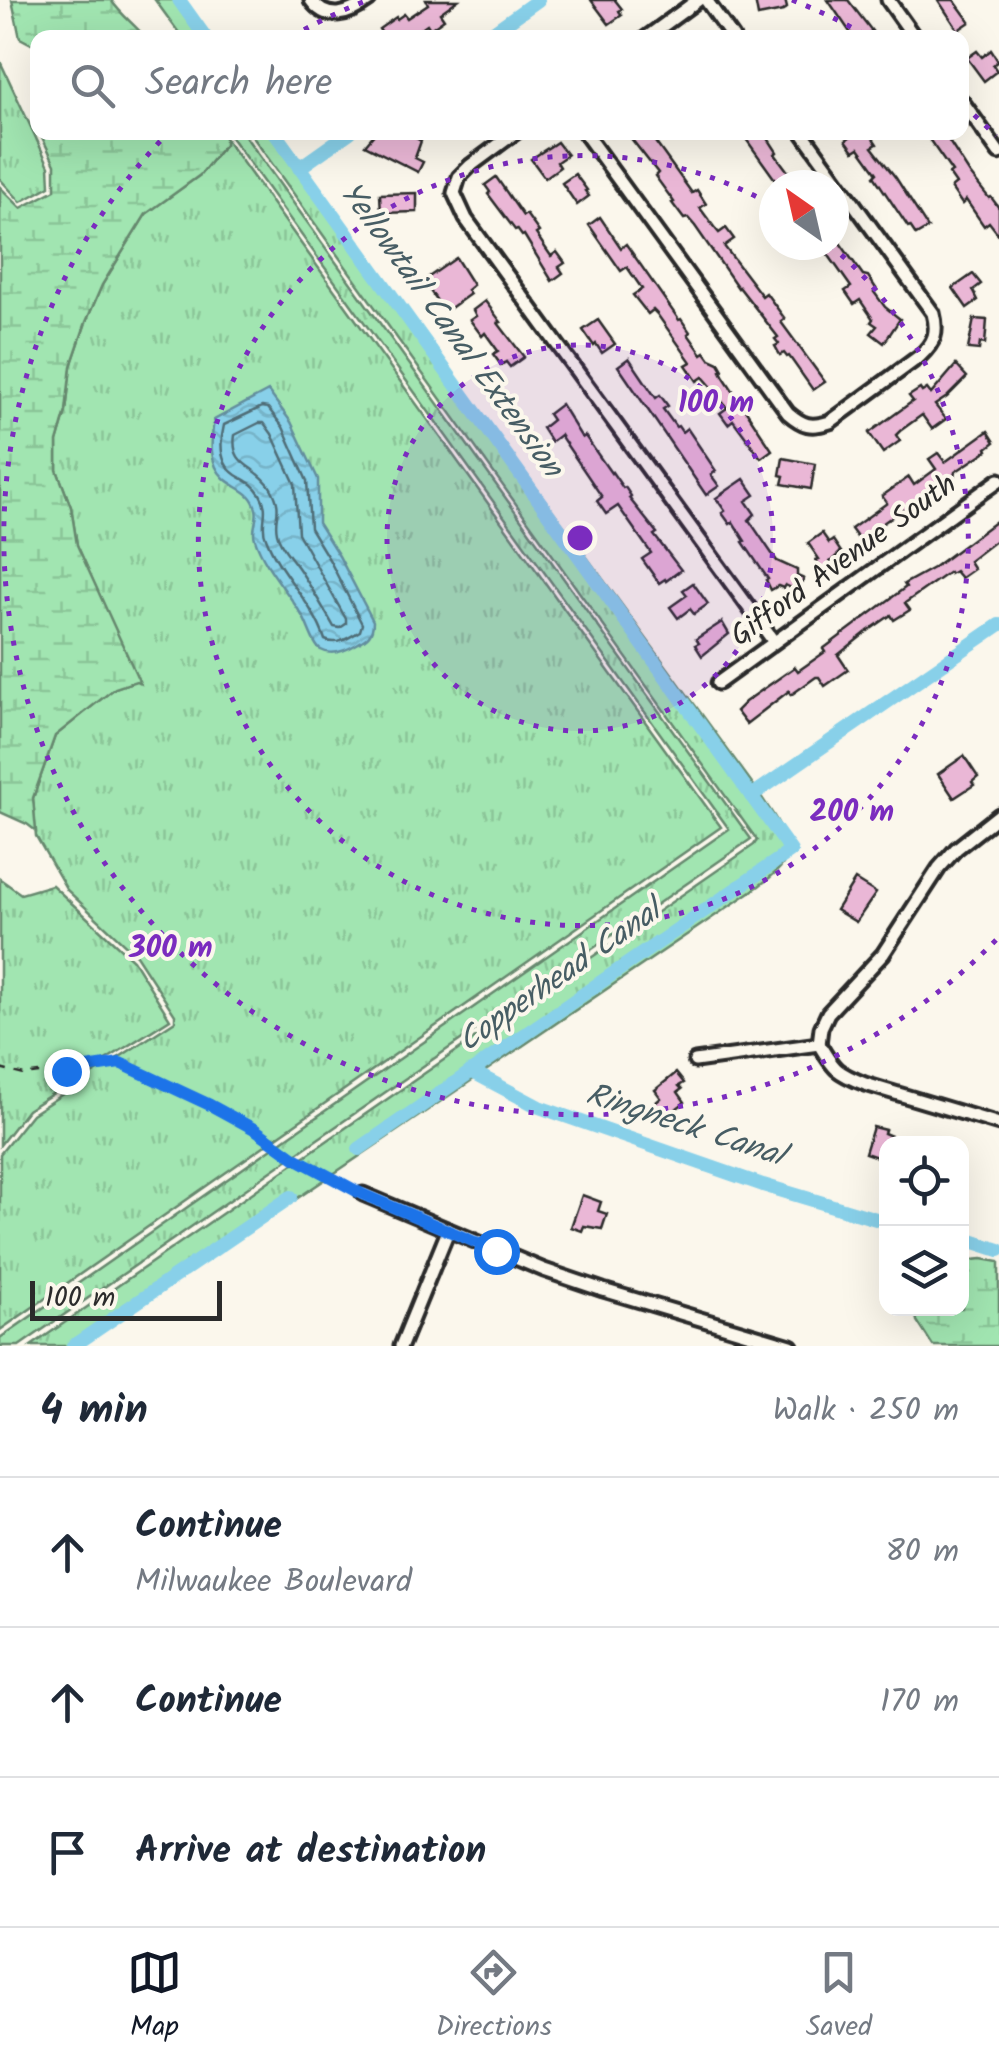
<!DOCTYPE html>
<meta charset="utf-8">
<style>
:root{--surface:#fff;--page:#f2f2f3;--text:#1f2937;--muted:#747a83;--line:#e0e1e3;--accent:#111827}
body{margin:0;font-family:Kalam,sans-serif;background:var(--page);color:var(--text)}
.controls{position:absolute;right:30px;bottom:30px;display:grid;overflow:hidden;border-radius:20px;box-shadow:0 10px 40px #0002}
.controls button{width:90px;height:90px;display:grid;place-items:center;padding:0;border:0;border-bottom:2px solid var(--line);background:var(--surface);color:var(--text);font:50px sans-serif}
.compass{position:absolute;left:759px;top:170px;width:90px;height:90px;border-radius:50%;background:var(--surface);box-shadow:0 10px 40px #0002;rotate:326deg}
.scale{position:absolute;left:30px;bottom:25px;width:192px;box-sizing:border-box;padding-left:10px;border:5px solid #2b2b2b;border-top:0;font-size:28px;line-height:35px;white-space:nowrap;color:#2b2b2b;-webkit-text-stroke:8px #fbf7ec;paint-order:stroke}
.stop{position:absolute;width:30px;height:30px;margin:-22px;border:8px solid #1a73e8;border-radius:50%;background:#fff}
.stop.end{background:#1a73e8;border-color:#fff;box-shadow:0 2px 10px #0008}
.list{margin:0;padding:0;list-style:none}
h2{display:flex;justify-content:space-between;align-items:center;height:130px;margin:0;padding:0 40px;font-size:42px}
h2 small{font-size:32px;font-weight:400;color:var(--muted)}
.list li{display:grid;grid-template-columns:65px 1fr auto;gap:30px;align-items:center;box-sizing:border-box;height:150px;padding:0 40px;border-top:2px solid var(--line)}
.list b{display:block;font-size:38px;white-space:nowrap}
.list p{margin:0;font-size:32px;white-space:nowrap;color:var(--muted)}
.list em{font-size:32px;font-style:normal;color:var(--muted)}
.icon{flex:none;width:55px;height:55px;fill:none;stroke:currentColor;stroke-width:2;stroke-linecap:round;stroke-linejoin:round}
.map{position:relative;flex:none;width:999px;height:1346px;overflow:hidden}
.search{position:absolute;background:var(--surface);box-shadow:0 10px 40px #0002;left:30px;right:30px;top:30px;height:110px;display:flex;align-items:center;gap:25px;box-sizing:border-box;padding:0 35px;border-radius:20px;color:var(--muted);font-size:38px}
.sheet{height:580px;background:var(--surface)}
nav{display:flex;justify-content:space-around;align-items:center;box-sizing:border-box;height:140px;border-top:2px solid var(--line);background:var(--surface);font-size:28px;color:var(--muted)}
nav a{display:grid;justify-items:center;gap:5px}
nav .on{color:var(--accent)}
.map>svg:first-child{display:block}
</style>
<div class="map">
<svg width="999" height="1346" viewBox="0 0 999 1346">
<defs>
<pattern id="grass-tufts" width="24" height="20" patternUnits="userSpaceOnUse" patternTransform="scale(2.5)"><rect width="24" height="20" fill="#a1e5b1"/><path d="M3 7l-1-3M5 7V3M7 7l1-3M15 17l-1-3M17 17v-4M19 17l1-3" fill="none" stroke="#8bc598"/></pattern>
<pattern id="wetland-marsh" width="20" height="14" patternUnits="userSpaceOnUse" patternTransform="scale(2.5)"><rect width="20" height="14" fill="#a1e5b1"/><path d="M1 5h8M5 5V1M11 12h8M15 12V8" fill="none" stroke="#8bc598"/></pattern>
<pattern id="water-waves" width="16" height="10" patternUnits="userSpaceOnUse" patternTransform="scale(2.5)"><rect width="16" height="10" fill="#88d0e9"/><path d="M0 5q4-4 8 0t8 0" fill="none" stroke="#76b3c8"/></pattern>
</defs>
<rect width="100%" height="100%" fill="#fbf7ec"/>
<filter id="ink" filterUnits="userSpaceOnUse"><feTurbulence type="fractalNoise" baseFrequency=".01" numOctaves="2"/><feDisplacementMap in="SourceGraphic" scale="20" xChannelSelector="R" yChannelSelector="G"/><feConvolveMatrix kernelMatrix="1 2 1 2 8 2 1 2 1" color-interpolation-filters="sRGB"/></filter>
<g filter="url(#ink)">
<g fill="url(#grass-tufts)" stroke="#66886e" stroke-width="2.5">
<path d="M155,0H181L208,37H182Z"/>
<path d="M0,61L49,166L50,186L21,202L0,179Z"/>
<path d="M228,133H243L751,839L19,1346H0V1338L729,829Z"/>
<path d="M250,133H277L757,790C768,809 798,842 783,864C777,873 767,880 759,886L79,1346H31L754,845L757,840Z"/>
<path d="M225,138L721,827L0,1330V1154L32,1114L175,1021V1015L136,955L67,890L36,836L33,798L55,736L115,688L137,680L77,545L71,507L57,470V442L66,412L71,366L86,322L102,285L146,214L200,175L225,144Z"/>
<path d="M0,879L21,894L52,885L133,960L170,1019L27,1110L0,1145Z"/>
</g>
<g fill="url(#wetland-marsh)" stroke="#66886e" stroke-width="2.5">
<path d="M12,0H111C121,15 134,24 145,37L38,38L37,47L20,38Z"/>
<path d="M221,133L225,138V144L200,175L146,214L102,285L86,322L71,366L66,411L57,442V470L71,507L77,545L140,683L136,681L115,688L55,736L33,798L36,831L27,824L0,812V187L21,208L55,190V164L40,133Z"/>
<path d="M982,1259L999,1262V1346H933L917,1321L915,1309L962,1308V1261Z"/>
</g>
<path fill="url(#water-waves)" stroke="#638e9d" stroke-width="2.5" d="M268,391L291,422L318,479V523L339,556L373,621C373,634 368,638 357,644C347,650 333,657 321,650C314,647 308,625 303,617C289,593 263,565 255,539C251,528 259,519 256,509C252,490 235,489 224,478C208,463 211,440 214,420Z"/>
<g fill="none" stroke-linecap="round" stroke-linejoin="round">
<g stroke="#506d77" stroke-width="2.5">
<path d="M262,407L268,408L283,427L307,481L310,528L330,561L362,624L360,631C348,638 338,646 325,640C313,602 280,575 266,538C259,523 271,512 260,494C253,483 246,481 236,475C219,464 220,442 224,425Z"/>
<path d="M259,423H264L272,434L295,484L298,533L346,619V624L340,628L334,627C322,606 311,586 297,566C291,557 279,545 277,533C273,515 284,511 271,488C257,464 230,468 235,435Z"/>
</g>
<g stroke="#88d0e9" stroke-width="14">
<path d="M179,0L206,38"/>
<path d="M485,38L538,0"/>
<path d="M274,132L791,851L359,1149"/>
<path d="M299,168L350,132"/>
<path d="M751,796L999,625"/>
<path d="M471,1071L539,1107L763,1185L886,1222"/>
<path d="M962,1238L999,1250"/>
<path d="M73,1346L291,1197"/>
</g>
</g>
<g fill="#eab7d6" stroke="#2b2b2b" stroke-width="2.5">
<path d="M426,0H458L440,13L444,19L430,29L427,24L407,38H385L379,29L396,17L397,19L404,14L407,18L428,4Z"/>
<path d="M591,0H615L622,9L619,11L622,15L609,24Z"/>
<path d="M755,0H785L787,8L783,11L758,16Z"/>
<path d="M828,0H848L872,31L870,32L874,38H854Z"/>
<path d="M938,0H954L970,22L958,30Z"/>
<path d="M991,50L998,61L993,65L997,71L984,81L967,58L977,51L982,57Z"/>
<path d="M376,132H405L421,141L415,158L423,162L418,172L365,145Z"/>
<path d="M626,132H648L692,193L697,190L706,204L700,208L714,227L719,233L726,228L734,239L724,246L762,296L766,293L785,319L781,322L825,382L813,390L789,356L787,357L784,353L780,355L775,346L779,344L775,339L778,337L739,287L738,288L695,226L688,218L684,219L672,203L674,202L655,176L658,173Z"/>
<path d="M741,132H764L777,152L775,154L798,185H779Z"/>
<path d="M856,132H869L877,144L872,147L896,178L928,228L916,235L910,226L908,227L874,176L877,173L859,148L854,151L846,140Z"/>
<path d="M924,132H943L970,174L989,198L991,197L999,208V235L989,222L984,226L966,200L962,204L951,188L956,184L949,174L952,172Z"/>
<path d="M557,142L567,155L557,162L560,167L545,178L531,159Z"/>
<path d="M575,174L587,190L585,191L589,196L577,205L562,183Z"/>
<path d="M496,177L523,216L526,214L539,232L536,234L551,256L557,252L565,263L559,267L563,273L552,281L524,235L522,236L517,229L515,230L488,194L490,192L485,185Z"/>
<path d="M417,193V212L381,213L380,194Z"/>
<path d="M600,217L621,248L626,244L679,320L681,319L690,332L688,334L702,354L705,352L710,359L719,363L723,370L721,371L724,377L772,450L761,458L733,420L728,424L720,413L727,408L711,386L703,377L697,381L686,365L691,362L657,314L653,310L648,314L633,295L642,289L627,267L621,271L589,225Z"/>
<path d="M838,240L863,275L868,276L877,290L874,292L885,307L900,319L884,343L871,333L877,326L871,322L873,319L860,300L854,304L845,291L851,287L825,250Z"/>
<path d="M456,258L473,285L467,290L470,294L445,312L423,281Z"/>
<path d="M973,274L981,284L973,290L978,300L967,308L953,288Z"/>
<path d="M485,301L501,322L498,323L524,357L510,367L506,362L501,365L493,354L498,351L485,333L482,336L470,320L476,316L473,310Z"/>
<path d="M974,319L987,320L985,344L980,343L979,350L968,349Z"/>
<path d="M598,320L615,344L602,353L596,344L594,346L583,330Z"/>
<path d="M629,358L656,398L660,395L668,406L663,409L676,427L678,426L682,432L687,428L716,471L711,475L719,486L706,495L618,366Z"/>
<path d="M956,365L967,377L947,397L935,405L946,419L932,429L922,415L900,431L896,435L900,441L883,453L869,433L913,401L909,396L920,389L922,392L927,389L931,394Z"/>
<path d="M561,404L582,438L585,436L611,473L612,472L623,488L625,487L631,496L629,498L657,533L654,535L681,570L666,581L665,579L659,583L642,559L651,553L618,506L606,514L597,501L602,497L560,435L551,442L542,428L552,420L548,414Z"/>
<path d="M988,431L995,442L987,448L988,450L955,472L954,477L949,476L913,502L915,505L905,512L903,509L859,540L851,529L887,503L882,496L909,477L914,485L936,469L929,459L938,453L945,462Z"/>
<path d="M783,458L815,464L811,489L782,484L784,476L780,475Z"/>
<path d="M744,479L755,495L746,501L755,514L749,520L777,561L797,570V576L804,579L798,591L785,585L783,588L778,586L771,590L766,580L768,579L743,542L745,541L733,522L730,524L722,513L725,511L716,498Z"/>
<path d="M999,519V538L969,561L974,569L961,578L955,571L950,574L949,572L905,603L910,610L894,620L891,615L868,631L838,655L848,670L825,686L819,677H816L791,695L789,691L746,724L736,711L745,702L795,667L798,671L825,652L823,649L906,587L904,584L933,568Z"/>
<path d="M822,533L829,543L833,540L841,552L830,562L831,564L822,570L816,560L819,559L808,543Z"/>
<path d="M693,583L708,604L694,614L690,609L678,618L670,607L687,595L683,590Z"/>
<path d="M722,622L729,634L702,656L695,645L699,643L696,639Z"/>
<path d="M964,756L978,777L972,782L974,785L954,798L938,774Z"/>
<path d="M855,880L876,893L856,922L836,910Z"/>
<path d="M676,1073L684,1083L679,1086L682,1089L678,1092L685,1102L659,1122L648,1109L661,1098L655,1090Z"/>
<path d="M873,1127L885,1130L884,1133L910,1144H886V1160L865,1153Z"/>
<path d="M582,1195L601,1202L598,1211L607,1214L602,1229L584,1226L582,1231L571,1227Z"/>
</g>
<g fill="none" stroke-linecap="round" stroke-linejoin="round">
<defs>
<g id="street">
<path d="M311,0C327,23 350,14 369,0"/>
<path d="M706,0L733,38"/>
<path d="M888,0L915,38"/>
<path d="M646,38L698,0"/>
<path d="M962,101L999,153"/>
<path d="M516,132L470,166L459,177L454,193L466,219L774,642"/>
<path d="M584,132L788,413C803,426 811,428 830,422L920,356C935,342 938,332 933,313L802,132"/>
<path d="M718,683L999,480"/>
<path d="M819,1044L821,1028L828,1013L883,954L939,868L956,849L999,815"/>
<path d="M819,1044C834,1070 837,1073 865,1084L999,1124"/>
<path d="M695,1061L819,1044"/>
<path d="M363,1194L544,1270L603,1290L791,1346"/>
<path d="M401,1346L448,1231"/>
</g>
</defs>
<use href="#street" stroke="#2b2b2b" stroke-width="19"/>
<path stroke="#2b2b2b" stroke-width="2.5" stroke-dasharray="8 8" stroke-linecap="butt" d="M0,1069L24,1075L120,1063L210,1105L256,1130L295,1159L352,1188"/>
<use href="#street" stroke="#fbf7ec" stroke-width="11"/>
</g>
</g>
<g fill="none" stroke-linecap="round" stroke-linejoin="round" filter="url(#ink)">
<path stroke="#1a73e8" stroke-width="12" d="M66,1071L120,1063L210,1105L256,1130L295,1158L362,1194L496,1251"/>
</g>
<circle cx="580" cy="538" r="193" fill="#7b2cbf" fill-opacity=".12"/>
<g fill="none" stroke="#7b2cbf" stroke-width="5" stroke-dasharray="5 10">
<circle cx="580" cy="538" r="193"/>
<path d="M830 245A385 385 0 1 1 772 205"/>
<path d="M996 940A578 578 0 1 1 168 133M291 37A578 578 0 0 1 368 0M792 0A578 578 0 0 1 869 37M963 105A578 578 0 0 1 996 136"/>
</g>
<g text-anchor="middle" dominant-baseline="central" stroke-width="8" stroke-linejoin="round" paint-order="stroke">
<g font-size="30" fill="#2b2b2b" stroke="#fbf7ec">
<text transform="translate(844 561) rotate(-36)">Gifford Avenue South</text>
</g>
<g font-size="32" font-style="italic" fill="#475d64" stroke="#fbf7ec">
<text transform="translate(450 330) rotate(54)">Yellowtail Canal Extension</text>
<text transform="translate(560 977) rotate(-35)">Copperhead Canal</text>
<text transform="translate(685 1126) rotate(18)">Ringneck Canal</text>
</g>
</g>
<circle cx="580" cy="538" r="15" fill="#7b2cbf" stroke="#fbf7ec" stroke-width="5"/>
<g font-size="30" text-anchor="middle" font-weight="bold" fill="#7b2cbf" stroke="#fbf7ec" stroke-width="8" stroke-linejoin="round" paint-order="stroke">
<text x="716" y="412">100 m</text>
<text x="852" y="821">200 m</text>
<text x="171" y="957">300 m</text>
</g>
</svg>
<div class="controls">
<button><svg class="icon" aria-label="locate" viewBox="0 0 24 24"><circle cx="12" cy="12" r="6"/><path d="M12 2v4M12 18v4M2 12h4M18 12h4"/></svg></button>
<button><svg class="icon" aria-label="layers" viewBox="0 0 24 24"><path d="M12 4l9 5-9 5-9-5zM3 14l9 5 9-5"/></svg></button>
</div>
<svg class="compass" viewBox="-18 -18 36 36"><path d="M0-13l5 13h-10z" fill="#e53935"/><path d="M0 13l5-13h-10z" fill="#747a83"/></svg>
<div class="scale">100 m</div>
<div class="stop" style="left:496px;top:1251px"></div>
<div class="stop end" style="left:66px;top:1071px"></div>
<div class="search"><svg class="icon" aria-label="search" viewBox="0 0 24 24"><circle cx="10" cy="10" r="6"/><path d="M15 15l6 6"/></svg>Search here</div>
</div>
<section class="sheet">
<h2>4 min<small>Walk · 250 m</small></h2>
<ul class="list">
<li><svg class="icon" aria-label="ahead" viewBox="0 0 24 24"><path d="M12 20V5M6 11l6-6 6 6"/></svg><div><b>Continue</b><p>Milwaukee Boulevard</p></div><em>80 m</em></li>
<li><svg class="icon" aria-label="ahead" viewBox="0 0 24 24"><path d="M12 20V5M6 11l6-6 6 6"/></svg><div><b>Continue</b></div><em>170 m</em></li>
<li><svg class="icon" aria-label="arrive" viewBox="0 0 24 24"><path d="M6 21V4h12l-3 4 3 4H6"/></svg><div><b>Arrive at destination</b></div></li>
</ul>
</section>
<nav>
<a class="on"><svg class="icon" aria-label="map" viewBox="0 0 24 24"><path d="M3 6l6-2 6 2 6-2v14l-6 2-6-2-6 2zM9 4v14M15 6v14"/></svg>Map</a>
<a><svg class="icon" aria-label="directions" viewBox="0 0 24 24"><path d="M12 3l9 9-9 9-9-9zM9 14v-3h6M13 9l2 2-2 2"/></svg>Directions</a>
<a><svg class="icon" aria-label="saved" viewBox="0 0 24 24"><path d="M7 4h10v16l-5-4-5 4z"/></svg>Saved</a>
</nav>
